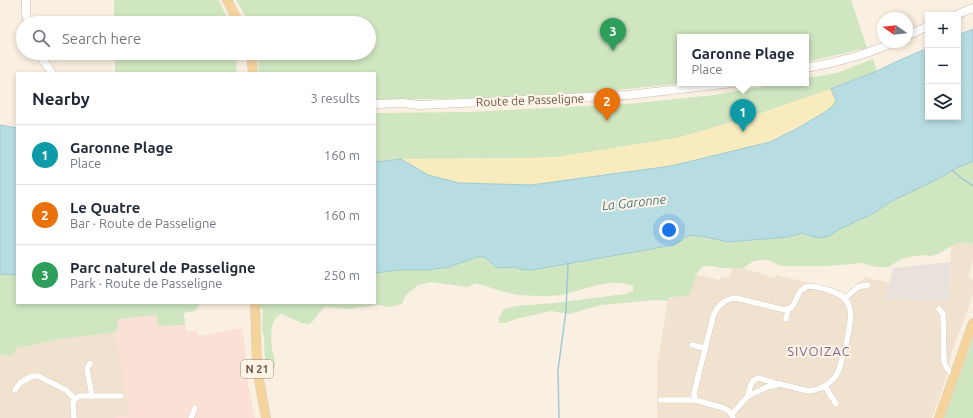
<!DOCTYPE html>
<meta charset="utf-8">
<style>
:root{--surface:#fff;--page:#f2f2f3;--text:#1f2937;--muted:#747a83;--line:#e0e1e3;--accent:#dd6d4d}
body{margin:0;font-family:Ubuntu,sans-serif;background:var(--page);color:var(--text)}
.controls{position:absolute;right:12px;top:12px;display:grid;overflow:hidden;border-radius:0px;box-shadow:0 2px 6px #0003}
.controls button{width:36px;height:36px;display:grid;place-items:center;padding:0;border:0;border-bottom:1px solid var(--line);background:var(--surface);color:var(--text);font:20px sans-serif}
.compass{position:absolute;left:877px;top:12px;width:36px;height:36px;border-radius:50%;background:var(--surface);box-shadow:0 2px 6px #0003;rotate:284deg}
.you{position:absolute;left:669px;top:230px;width:14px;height:14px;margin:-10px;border:3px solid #fff;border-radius:50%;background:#1a73e8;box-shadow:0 0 0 6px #1a73e833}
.badge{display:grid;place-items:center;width:26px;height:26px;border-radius:50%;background:var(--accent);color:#fff;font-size:13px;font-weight:700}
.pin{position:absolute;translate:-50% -33px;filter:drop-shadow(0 1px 2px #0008)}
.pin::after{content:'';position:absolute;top:21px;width:14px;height:12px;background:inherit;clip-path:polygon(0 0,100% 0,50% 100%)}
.popup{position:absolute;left:677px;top:34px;width:132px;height:52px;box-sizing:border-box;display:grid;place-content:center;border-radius:0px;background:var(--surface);filter:drop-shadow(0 1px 3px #0005);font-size:13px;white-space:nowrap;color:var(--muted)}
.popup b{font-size:15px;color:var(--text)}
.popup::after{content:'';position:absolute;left:50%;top:100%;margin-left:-8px;border:8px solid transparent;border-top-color:var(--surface)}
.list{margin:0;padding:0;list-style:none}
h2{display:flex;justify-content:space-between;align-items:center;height:52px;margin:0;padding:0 16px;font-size:17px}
h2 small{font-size:13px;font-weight:400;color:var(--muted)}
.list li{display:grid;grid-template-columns:26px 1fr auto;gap:12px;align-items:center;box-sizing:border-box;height:60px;padding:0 16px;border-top:1px solid var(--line)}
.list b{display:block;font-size:15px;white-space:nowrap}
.list p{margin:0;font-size:13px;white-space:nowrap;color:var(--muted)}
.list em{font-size:13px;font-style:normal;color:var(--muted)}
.icon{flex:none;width:22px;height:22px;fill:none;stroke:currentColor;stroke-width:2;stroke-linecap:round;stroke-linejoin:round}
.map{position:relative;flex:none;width:973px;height:418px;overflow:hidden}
.search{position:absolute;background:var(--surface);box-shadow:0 2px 6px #0003;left:16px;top:16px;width:360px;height:44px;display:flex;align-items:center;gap:10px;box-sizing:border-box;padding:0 14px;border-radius:22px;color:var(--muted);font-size:15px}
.panel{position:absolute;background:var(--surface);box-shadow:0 2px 6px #0003;left:16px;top:72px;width:360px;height:232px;border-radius:0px}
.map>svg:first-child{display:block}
</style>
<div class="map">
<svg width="973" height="418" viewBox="0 0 973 418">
<rect width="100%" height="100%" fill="#faf0e1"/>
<g fill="#f1e2d0">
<path d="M961,243H971L973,244V260L969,276L973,280V295L952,352L945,381L932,418H657V367L668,298L690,295L696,275L720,280L721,276L729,278L732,268H743L775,278L776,275L836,289L844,295L865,277L889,283L885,300H949L951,246Z"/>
<path d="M116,332L130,417L114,416V418H0V354L12,356L17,348L61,339Z"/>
</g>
<path fill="#fae0d5" d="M156,315L158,326L185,325L186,331H197L199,336L241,328L243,332L248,384L255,418H114V416L130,417L116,332L119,319Z"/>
<path fill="#e9e2dc" d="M950,262L949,301L885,300L893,268Z"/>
<g fill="#d0e6c1">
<path d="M114,0H219L229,23H114Z"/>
<path d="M236,0H851L867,48L806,62V37H680V83H685L598,92L486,98L375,100V73H259L258,58L257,53H369V23H248L247,19Z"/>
<path d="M115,53H236L237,59L236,73H115Z"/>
<path d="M873,59L877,71L831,89L750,117L677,138L557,157L531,158L401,159L378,162L375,161V113L471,112L627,104L714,95L782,83H806V78L837,73Z"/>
<path d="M973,161V244L970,243H961L951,246L938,254L931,256L921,255L901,259L889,267H876L863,263L827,266H783L776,264L771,261L762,260L754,261L743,268H721L712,266H706L701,268L696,275L690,295L668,298V301L656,300L601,305L569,314L551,311L516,319L505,323H499V318L504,309L516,306L554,303L625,294L633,291V286C605,275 578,295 551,296C542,296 523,296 514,294C502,292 490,287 478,284H475L468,287L431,282L418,285L405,296L402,304L390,307L377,305L348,309L328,307H324L313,321L309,324L302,323L281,314C269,320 271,337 272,349C273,357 277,360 274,368L267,367L265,362L264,336L262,331L263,309L251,303H375V273L398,270H428L449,267L477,257H485L496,267L506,268L516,267L520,269L567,264L674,245L690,235L706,237L728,242L788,237L802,233L819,238L829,236L838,230L859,220L869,216L892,201L938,179L953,170Z"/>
<path d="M0,274L17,275V303H200L195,311L184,313L185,325L158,326L156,315L119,319L116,332L61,339L17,348L12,356L0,354Z"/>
<path d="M973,338V418H944Z"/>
</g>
<path fill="#f8ebbd" d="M831,89L836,101L833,106L825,112L800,127L770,142L671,166L531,185L459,183L428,175L401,159L531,158L557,157L677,138L750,117Z"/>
<g fill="#b7dce2" stroke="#9ecbd3">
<path d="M973,29V161L953,170L938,179L892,201L869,216L859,220L838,230L829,236L819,238L802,233L788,237L728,242L706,237L690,235L674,245L532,270L520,269L516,267L501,268L496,267L485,257H477L449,267L428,270H398L375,273V161L378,162L401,159L428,175L459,183L531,185L671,166L770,142L800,127L825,112L833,106L836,101L831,89L877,71L898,61L928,48V117H958V35Z"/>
<path d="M0,125L17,128V275L0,274Z"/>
</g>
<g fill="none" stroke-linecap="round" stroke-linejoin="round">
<g stroke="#9ecbd3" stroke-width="1.5">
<path d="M952,170L960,177L973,186"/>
<path d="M559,418L558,370L566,311L568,263"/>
</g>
<defs>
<g id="street">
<path d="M844,299L858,287L868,285"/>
<path d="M939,309L943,314L944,362C946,368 949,372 954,376"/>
<path d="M786,319L788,309"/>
<path d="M692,345L705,348"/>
<path d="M90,363L87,369L92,396"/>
<path d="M825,386L836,404"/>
<path d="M15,390L20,383L32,376H38L66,390L75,399"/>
<path d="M748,396C750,389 750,379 759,378L778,384"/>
<path d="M660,400H695L724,408C729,410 731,413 733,418"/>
<path d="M695,400L694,393L713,317C717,305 724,299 736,298L781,309C798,312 793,295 804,288C811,284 820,288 828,290C856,297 852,317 847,340C845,349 842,358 840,367C835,381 824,390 808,391L780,384L767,387L748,396L732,414"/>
<path d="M74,418L73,402L75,399L80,396H121"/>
<path d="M191,418L195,408"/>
</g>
<g id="secondary">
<path d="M26,0V13L28,23"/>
<path d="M956,15L973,8"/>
<path d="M907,36L928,26"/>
<path d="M38,53L52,73"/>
<path d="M806,68L831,63L861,55L896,42"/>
<path d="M375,104L403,103L419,105L628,95L733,83"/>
</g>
<g id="primary">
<path d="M227,0L239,23"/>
<path d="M251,53L253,73"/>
<path d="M255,303L257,366L259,380L266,418"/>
<path d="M939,418L973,323"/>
</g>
</defs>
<use href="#street" stroke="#cab8a9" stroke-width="6"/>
<use href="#secondary" stroke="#cfbaa9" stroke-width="9"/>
<use href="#primary" stroke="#d7d0cc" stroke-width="10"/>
<use href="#street" stroke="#fff" stroke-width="5.5"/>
<use href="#secondary" stroke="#fff" stroke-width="8"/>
<use href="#primary" stroke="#f5d49c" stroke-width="9"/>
</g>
<g text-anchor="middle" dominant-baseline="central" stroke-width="4" stroke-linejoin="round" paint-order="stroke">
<rect fill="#fef4e6" stroke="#9a8679" stroke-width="1" x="241" y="360" width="32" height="18" rx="3"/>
<g font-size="11" font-weight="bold" fill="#6f574a">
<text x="257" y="369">N 21</text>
</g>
<g font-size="12" fill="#6f574a" stroke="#fef4e6">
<text transform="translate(530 100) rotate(-2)">Route de Passeligne</text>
</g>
<g font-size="13" font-style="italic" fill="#457882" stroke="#fef4e6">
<text transform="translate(634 202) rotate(-6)">La Garonne</text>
</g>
<g font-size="13" letter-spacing="1" fill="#836592" stroke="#fef4e6">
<text x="819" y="351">SIVOIZAC</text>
</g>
</g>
</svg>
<div class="controls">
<button>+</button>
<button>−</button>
<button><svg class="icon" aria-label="layers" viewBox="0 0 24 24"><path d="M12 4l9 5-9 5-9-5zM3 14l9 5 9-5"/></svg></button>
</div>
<svg class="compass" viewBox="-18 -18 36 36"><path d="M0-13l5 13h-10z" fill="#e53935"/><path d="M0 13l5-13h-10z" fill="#747a83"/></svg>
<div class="you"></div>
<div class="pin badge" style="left:743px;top:132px;background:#0f9aa8">1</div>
<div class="popup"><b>Garonne Plage</b>Place</div>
<div class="pin badge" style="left:607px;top:121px;background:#e8710a">2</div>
<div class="pin badge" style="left:613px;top:51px;background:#2e9e5b">3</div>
<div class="search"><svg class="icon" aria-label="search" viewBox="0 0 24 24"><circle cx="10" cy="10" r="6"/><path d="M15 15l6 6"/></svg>Search here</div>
<section class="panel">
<h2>Nearby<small>3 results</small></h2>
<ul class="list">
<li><span class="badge" style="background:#0f9aa8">1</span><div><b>Garonne Plage</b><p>Place</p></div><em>160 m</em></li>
<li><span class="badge" style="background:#e8710a">2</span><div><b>Le Quatre</b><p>Bar · Route de Passeligne</p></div><em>160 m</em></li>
<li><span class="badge" style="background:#2e9e5b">3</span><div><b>Parc naturel de Passeligne</b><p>Park · Route de Passeligne</p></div><em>250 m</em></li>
</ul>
</section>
</div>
